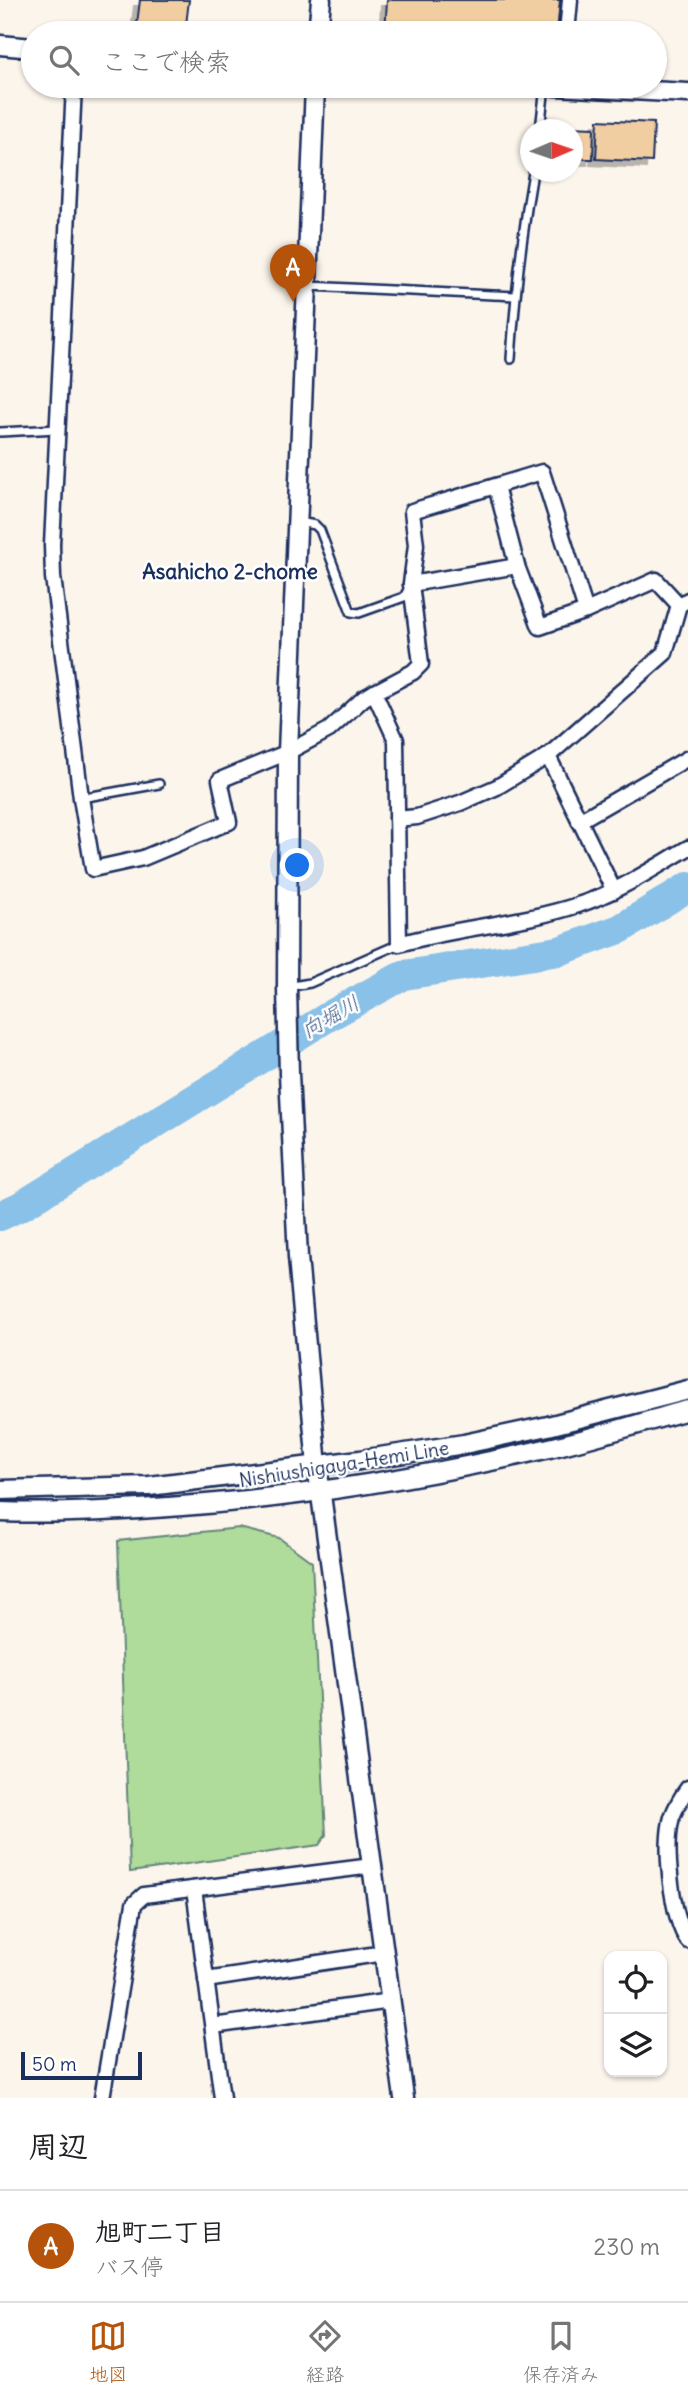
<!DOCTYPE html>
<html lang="ja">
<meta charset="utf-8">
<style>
:root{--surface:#fff;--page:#f6f6f6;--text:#202124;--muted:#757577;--line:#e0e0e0;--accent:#b45309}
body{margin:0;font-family:Delius,"Klee One",sans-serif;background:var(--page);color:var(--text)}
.controls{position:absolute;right:21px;bottom:21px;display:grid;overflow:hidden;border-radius:14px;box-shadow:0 2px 5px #0004}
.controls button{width:63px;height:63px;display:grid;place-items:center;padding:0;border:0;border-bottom:2px solid var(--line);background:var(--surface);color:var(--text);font:35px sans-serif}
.compass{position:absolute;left:520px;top:119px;width:63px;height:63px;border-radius:50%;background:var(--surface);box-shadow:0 2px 5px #0004;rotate:88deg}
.scale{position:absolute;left:21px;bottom:18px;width:121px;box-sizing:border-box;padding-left:7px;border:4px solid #1b2f5e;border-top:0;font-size:19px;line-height:24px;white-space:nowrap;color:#1b2f5e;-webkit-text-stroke:5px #fff;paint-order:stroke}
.you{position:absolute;left:298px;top:866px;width:24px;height:24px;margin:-18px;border:5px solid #fff;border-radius:50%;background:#1a73e8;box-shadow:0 0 0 10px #1a73e833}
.badge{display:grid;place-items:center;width:46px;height:46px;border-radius:50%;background:var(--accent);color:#fff;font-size:23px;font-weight:700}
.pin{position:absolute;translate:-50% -58px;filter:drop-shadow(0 2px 4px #0008)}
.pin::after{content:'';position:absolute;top:37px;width:24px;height:21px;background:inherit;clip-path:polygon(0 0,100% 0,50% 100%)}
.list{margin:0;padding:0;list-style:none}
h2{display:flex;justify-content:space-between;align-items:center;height:91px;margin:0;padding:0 28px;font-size:30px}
h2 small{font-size:23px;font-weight:400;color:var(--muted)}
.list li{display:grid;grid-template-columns:46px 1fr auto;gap:21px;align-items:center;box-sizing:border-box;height:112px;padding:0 28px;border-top:2px solid var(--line)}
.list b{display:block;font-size:26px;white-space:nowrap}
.list p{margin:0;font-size:23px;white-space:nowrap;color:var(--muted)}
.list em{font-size:23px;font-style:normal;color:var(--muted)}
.icon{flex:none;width:38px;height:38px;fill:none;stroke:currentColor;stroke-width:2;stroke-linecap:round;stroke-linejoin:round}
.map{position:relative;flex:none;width:688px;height:2098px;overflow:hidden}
.search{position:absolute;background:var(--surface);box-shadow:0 2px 5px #0004;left:21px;right:21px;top:21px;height:77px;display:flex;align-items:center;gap:18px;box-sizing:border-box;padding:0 24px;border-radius:38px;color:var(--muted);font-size:26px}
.sheet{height:203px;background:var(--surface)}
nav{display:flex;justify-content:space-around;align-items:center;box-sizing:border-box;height:98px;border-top:2px solid var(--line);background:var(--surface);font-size:19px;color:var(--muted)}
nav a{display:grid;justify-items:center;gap:4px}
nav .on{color:var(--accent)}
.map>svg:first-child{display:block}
</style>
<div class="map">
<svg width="688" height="2098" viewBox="0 0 688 2098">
<defs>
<filter id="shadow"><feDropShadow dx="-6" dy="6" stdDeviation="0" flood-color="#0004"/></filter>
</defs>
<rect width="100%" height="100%" fill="#fcf5ec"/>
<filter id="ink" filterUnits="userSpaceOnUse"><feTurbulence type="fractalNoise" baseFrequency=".0143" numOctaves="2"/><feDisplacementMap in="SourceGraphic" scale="14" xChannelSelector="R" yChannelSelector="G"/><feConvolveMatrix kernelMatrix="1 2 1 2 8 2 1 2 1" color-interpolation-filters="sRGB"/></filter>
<g filter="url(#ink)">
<path fill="#afdc9a" stroke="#65867c" stroke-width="2" d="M239,1528L279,1538L312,1562L326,1835L319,1845L130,1872L118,1541Z"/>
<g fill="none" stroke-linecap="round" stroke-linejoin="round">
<path stroke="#8ac1e8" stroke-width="30" d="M0,1216L21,1206L331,1015L404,975L559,951L620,929L688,887"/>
</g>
<g fill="#f1cea2" stroke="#1b2f5e" stroke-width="2" filter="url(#shadow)">
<path d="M140,0H189L185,33L136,32Z"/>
<path d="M387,0H560L557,33H385Z"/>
<path d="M598,120L654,123L652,162L596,159Z"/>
<path d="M569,127L594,128L593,159H572V130H569Z"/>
</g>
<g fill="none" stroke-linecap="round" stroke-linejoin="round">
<defs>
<g id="service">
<path d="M540,130L545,86"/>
<path d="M309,286L515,296"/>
<path d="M511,359C515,296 522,234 533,172"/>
<path d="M0,432L58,429"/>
<path d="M299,522L315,525L320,530L351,612L359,613L404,597L409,588"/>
<path d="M81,798L159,784"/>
<path d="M287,987L310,983L399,944"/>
</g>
<g id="minor">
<path d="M567,33L570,0"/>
<path d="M74,86L52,545L53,577L81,798L93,869L143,858L229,822L220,780L288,752L329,730L364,698L413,672L421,664L411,584L416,545L412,511L542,472L586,611"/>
<path d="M496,486L517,566L540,627L586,611L656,580L679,605L688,600"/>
<path d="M411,584L517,566"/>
<path d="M374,692L396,740L399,944C458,927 520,924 578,905C618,892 652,869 688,848"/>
<path d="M548,756L614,891"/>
<path d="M397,819L417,817L460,803L497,787L548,756L665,653L679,605"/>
<path d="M579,821L688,758"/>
<path d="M688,1788C682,1796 676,1807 672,1817C664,1846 671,1916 688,1941"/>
<path d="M194,1889L222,2098"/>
<path d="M206,1980L384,1953"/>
<path d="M213,2026L391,2001"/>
<path d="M102,2098L134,1904L144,1895L372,1866"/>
</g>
<g id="tertiary">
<path d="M318,33L321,0"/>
<path d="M0,45L33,48"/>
<path d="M315,86L288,752L287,987L289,1074L298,1257L317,1466L404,2098"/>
<path d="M555,86L688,93"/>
<path d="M0,1490L149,1486L360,1460L464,1444L548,1426L688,1390"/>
<path d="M0,1512C56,1514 113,1511 169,1507C296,1498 421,1478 545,1449C593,1438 640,1423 688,1410"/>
</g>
</defs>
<use href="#service" stroke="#1b2f5e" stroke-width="12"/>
<use href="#minor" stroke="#1b2f5e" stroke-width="19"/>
<use href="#tertiary" stroke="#1b2f5e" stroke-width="23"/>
<use href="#service" stroke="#fff" stroke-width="7"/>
<use href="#minor" stroke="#fff" stroke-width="14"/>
<use href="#tertiary" stroke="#fff" stroke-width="18"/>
</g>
</g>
<g text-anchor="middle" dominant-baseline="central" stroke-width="5" stroke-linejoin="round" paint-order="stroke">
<g font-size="19" fill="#1b2f5e" stroke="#fff">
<text transform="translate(344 1464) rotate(-9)">Nishiushigaya-Hemi Line</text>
</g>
<g font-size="21" font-weight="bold" fill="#1b2f5e" stroke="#fff">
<text x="230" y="571">Asahicho 2-chome</text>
</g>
<g font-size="21" font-style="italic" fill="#3c5b87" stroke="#fff">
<text transform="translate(330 1016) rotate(-30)">向堀川</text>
</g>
</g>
</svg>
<div class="controls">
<button><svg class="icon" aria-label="locate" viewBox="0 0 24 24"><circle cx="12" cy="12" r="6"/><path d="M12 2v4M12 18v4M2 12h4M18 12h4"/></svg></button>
<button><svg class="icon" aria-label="layers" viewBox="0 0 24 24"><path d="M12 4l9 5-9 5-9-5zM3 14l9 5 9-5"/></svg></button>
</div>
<svg class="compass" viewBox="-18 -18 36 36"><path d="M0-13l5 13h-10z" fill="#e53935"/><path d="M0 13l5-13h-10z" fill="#757577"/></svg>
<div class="scale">50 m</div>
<div class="you"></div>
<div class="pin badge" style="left:293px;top:302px">A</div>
<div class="search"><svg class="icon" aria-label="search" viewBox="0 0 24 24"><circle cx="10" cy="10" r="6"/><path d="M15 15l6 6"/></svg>ここで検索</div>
</div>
<section class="sheet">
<h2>周辺<small></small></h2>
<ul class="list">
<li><span class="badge">A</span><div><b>旭町二丁目</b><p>バス停</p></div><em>230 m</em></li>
</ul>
</section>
<nav>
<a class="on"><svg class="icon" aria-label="map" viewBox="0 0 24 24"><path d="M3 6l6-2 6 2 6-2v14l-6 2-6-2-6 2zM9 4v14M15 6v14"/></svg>地図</a>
<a><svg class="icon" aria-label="directions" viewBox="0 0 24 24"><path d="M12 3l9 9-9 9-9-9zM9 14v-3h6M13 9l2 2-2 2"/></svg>経路</a>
<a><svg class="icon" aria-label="saved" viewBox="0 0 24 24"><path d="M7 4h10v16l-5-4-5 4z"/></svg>保存済み</a>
</nav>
